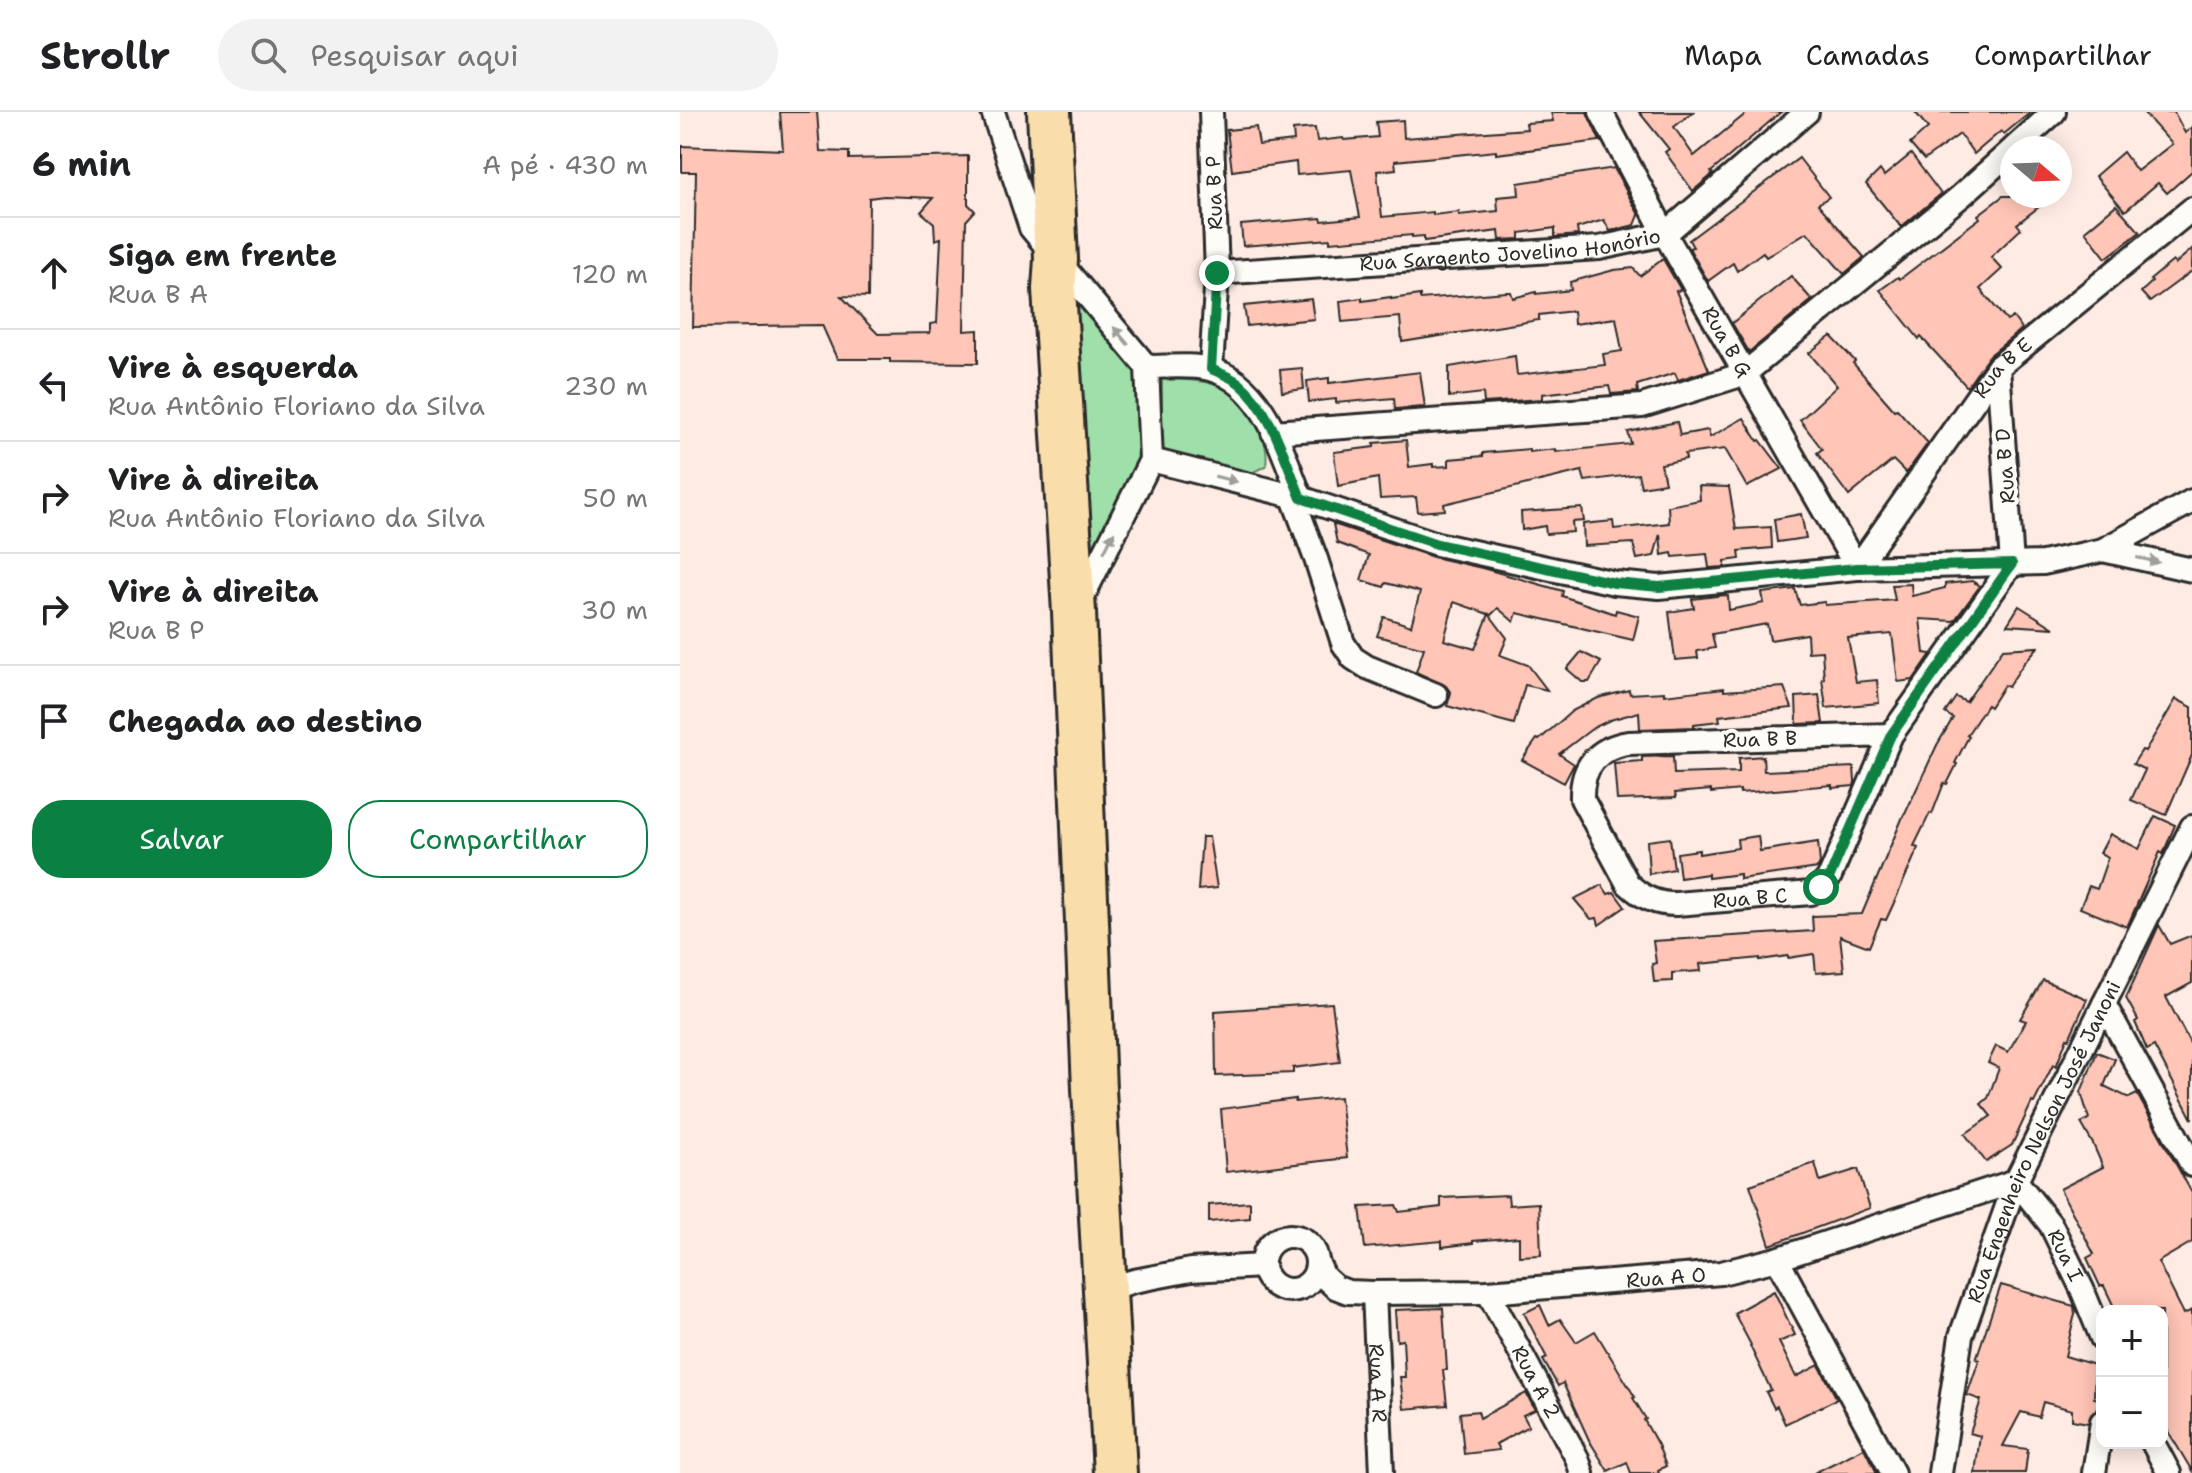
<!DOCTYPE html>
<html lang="pt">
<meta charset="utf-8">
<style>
:root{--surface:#fff;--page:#f2f2f2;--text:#202124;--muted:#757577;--line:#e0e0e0;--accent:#0b8043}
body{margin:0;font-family:"Shantell Sans",sans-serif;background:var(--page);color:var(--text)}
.controls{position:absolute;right:24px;bottom:24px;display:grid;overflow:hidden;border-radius:16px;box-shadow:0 4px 20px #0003}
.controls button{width:72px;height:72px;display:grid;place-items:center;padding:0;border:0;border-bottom:2px solid var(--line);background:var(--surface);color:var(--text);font:40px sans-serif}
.compass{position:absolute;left:1320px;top:24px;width:72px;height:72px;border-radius:50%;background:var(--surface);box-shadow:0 4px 20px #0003;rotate:109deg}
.stop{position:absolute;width:24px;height:24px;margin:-18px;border:6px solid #0b8043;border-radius:50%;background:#fff}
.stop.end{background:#0b8043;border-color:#fff;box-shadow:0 2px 8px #0008}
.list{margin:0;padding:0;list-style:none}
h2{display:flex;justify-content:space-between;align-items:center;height:104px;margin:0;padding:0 32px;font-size:34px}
h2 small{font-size:26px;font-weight:400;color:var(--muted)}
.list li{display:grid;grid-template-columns:52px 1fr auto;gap:24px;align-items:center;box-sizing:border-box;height:112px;padding:0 32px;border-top:2px solid var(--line)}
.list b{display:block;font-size:30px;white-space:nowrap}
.list p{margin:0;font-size:26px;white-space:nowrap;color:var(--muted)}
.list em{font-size:26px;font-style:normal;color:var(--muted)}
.actions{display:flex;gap:16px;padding:24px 32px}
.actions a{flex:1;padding:18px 0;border:2px solid var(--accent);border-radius:32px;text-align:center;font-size:28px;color:var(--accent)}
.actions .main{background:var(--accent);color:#fff}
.icon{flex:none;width:44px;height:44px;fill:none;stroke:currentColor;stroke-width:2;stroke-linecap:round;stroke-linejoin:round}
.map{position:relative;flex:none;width:1512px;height:1361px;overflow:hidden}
header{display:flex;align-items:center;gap:48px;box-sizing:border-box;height:112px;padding:0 40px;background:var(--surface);border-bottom:2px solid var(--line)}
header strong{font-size:38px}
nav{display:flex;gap:44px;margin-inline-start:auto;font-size:28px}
.search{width:560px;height:72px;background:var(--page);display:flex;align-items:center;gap:20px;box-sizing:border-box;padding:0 28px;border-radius:44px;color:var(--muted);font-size:30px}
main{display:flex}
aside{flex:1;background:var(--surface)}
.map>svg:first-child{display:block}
</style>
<header>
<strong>Strollr</strong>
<div class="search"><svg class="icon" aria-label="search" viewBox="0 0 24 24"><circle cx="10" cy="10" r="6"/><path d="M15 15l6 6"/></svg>Pesquisar aqui</div>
<nav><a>Mapa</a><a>Camadas</a><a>Compartilhar</a></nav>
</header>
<main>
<aside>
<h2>6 min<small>A pé · 430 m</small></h2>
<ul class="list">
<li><svg class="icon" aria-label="ahead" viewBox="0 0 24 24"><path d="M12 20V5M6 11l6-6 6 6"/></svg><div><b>Siga em frente</b><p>Rua B A</p></div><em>120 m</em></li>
<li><svg class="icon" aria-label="left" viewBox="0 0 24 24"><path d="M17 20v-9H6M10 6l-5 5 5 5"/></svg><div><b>Vire à esquerda</b><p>Rua Antônio Floriano da Silva</p></div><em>230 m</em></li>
<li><svg class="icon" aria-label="right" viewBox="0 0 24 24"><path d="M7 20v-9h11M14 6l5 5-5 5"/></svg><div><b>Vire à direita</b><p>Rua Antônio Floriano da Silva</p></div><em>50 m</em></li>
<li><svg class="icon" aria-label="right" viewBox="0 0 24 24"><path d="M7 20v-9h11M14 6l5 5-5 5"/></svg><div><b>Vire à direita</b><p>Rua B P</p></div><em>30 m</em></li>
<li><svg class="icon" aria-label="arrive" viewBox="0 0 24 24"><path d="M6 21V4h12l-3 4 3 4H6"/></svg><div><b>Chegada ao destino</b></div></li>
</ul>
<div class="actions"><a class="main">Salvar</a><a>Compartilhar</a></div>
</aside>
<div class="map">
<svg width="1512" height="1361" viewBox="0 0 1512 1361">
<rect width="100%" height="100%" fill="#feece4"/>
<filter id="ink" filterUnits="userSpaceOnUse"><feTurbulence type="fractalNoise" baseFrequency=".0125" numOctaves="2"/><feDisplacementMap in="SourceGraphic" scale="16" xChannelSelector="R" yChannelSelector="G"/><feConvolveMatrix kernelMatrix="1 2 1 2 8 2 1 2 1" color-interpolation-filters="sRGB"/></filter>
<g filter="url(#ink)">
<g fill="#9edfaa" stroke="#64856a" stroke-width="2">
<path d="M397,192L457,261L460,346L405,455Z"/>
<path d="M482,267C527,268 560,270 579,317C585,331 588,339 586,354L571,361L482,338Z"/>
</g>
<g fill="#ffc5b6" stroke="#2b2b2b" stroke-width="2" fill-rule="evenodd">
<path d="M100,0H137L140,39L169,40V47L288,44V92L295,99L286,109L284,219L298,218V251L210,250V247H157L142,213L13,215L16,60H2V34L103,38ZM204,84L253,86L241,100L254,111L255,128L261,126L257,211L250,212V221L198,222L161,184L188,185L189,86Z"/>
<path d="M871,0H907L920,29L816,42V39L715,49L716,57L697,59L702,105L753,100V103L779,100V103L818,99L817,85L839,83L838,71L934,56L959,103L955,113L930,119L924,108L897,116L898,123L875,125V116L840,121V127L820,128L819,119L744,129V124L732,125V123L650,130V127L563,134L561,113L641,106L642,109L680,105L671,58L617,63L616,50L552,59L547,18L576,15L579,33L614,29L613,18L635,16L637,29L663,26L664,28L698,25L696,10L723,8L724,26L847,17L846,11L873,9Z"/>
<path d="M959,0H1013L994,15L1014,44L1068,0H1101L1031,60L1033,62L1013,79L985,40L989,37Z"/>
<path d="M1235,0H1351L1324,22L1321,19L1294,42L1280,22L1244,48L1230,32L1248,16Z"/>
<path d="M1463,0H1494L1505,21L1512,15V59L1487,81L1478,71L1445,99L1415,64L1443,40L1457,59L1492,32Z"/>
<path d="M1231,42L1261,82L1221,115L1186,72L1200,58L1204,64Z"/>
<path d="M1119,46L1149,85L1138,92L1184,145L1164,162L1127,120L1086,145L1083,140L1057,159L1053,151L1028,169L1009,136L1013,135L1009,128Z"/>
<path d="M1323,84H1373L1337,112L1341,117L1311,145L1322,157L1300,177L1327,209L1333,205L1342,217L1309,244L1287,275L1241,225L1239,227L1200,178L1218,165L1220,167L1300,106L1298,103Z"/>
<path d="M1436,93L1460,120L1426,146L1405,119Z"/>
<path d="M1512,137V159L1470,190L1461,180L1472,170L1470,168L1493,149L1495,152Z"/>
<path d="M983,147L1001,178L996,179L1029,258L998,268L995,261L957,273L958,280L931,282L929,274L862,282V287L804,291L803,281L769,285V255L835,244L837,263L925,253L923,242L942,239L936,206L894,212L893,199L859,203V208L722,230L720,205L662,210L660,189L682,186V189L711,185V187L740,183V187L827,180H831L833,186L856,180V182L891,178L890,170L934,158L953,156L960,164Z"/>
<path d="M1111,164L1132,188L1069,240L1052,211Z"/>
<path d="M631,187L634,207L567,214L564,194Z"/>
<path d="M1151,224L1175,249L1173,251L1214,298L1217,297L1248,331L1226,361L1213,348L1169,384L1137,341L1142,337L1120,308L1157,274L1129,241Z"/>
<path d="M622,256L624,277L602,280L600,258Z"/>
<path d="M740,260L745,295L715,297L714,286L656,291V287L629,290L627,269L649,266V271Z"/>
<path d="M1064,306L1078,329L1080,328L1102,357L1067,375L1045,337L1005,342L1006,347L981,352L985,371L961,375L958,362L905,369L902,359L764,392L765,398L738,400L736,385L700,387L698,366L658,374L654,340L694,335V331L726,328L729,355L753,352V355L769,354V347L803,344V341L849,337V340L876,337V340L951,332L948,320L997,310L1000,323L1028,318L1030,325Z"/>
<path d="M1019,374L1049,375L1056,417L1091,415L1092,436L1059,439L1060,447L1045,449V455L1029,456L1027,442L993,445L992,441L982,443L980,422L974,444L957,447L953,431L904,434L903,412L933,409L934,417L989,411L988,394L1020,388Z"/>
<path d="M902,396L904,409L892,410L893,420L866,422L865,414L842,418L841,400Z"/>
<path d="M1121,402L1126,426L1097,430L1094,407Z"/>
<path d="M653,412L753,445L802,456L883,479L882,484L935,502L936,498L959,504L953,528L837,501L834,510L818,496L811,503L774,490L764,528L795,537L809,502L827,526L820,543L848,553L867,578L845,573L834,612L767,594L771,581L766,574L736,560L744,536L697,524L704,505L731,514L740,480L706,471L704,475L681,468L689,443L657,431Z"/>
<path d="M1292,469L1300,474L1274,509L1240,507L1244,541L1251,542L1233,568L1218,570L1212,522L1168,526L1176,570L1197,568L1199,591L1146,596L1142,567H1144L1142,539L1128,540L1127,522L1090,528L1087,512L1032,522L1035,536L1017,539L1018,546L995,548L989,500L1014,496L1012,487L1045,483L1048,484L1049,498L1084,491L1082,481L1115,477L1120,493L1145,490V493L1215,488L1212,473L1231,472L1232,484L1265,476V472Z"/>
<path d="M1339,494L1374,516L1327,513Z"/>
<path d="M1358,535L1344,551L1328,575L1324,573L1310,595L1307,593L1287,623L1289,624L1275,651L1277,652L1267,672L1264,671L1252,702L1250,701L1234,734L1238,736L1218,782L1206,808L1201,807L1189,835L1160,824L1164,859L1136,861L1134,842L1108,846V844L1080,848V846L1020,852L1021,859L992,861V869L974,870L972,852L976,851L973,829L1133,819L1132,804L1182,802L1224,702H1225L1257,633L1273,606L1265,601L1276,585L1286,590L1323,537Z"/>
<path d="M901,540L921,550L909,570H902L887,557Z"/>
<path d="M1104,575L1112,596L1039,604L1040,609L1014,612V615L960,617L959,600L930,608L913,616L879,642L894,652L884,671L842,648L857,627L859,628L892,599L918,586L949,578L950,582L984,580V583L1044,576V579Z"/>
<path d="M1139,583L1143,611L1117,612L1116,585Z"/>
<path d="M1496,587L1512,595V643L1486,703L1451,688L1465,658L1453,652L1462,638L1465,639Z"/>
<path d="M993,644L994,662L1059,660V646L1083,644L1084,659L1174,655L1175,670L1174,674L1152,676V673L1060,681V678L1031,681V678L995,681L996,686L937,688L934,651L962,649V645Z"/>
<path d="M1475,704L1495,713L1483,742L1480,740L1447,815L1400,796L1409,774L1417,777L1428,745L1420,741L1430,722L1459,737Z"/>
<path d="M1078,724L1080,739L1138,730L1140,751L1138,756L1060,767V762L1028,766V762L1000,766L997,741L1019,738V742L1058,736L1057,727Z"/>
<path d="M522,725H529L537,776L518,778Z"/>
<path d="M990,726L994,757L969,762L967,729Z"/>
<path d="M922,773L928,782L934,780L945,795L919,813L917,806L911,807L894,787Z"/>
<path d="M1479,813L1490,832L1512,823V871L1486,885L1512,935V1007L1474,934L1467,938L1455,910L1458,908L1446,886Z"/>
<path d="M1363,868L1407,887L1389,927L1387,926L1376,955L1373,953L1354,991L1352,990L1332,1033L1306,1050L1285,1022L1311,1004L1301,992L1308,986L1319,956L1308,951L1316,934L1328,940L1346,909L1340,907Z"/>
<path d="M652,891L660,950L613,956V961L536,964L535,899Z"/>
<path d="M1417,940L1435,947L1424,974L1449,986L1457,982L1512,1081V1130L1478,1150L1504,1202L1512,1198V1359L1488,1319L1482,1303V1199H1436L1424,1174H1420L1407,1146L1414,1142L1380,1077L1423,1055L1413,1032L1401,1011L1409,1007L1401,980Z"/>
<path d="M660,985L667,1046L546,1060L541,997L615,987V990Z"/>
<path d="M1135,1051L1140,1069L1178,1057L1190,1096L1090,1133L1070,1073Z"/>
<path d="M828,1083L829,1093L859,1091L861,1143L839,1144V1125L793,1129V1131L762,1135V1129L685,1136L680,1095L716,1093L719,1100L761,1095V1086Z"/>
<path d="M570,1090V1106L529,1110V1093Z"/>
<path d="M1321,1173L1394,1194L1395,1202L1385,1244L1415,1253L1414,1286L1419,1287L1417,1297L1411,1302L1408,1311L1392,1308V1298L1363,1290L1359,1305L1341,1300L1323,1334L1348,1337L1345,1361H1295L1300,1324L1290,1321L1301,1288L1287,1283L1299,1248L1296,1247Z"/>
<path d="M1094,1179L1115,1223L1099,1230L1116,1265L1139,1253L1157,1287L1105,1312L1097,1294L1094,1296L1086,1280L1091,1278L1070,1234L1071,1233L1054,1201Z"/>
<path d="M860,1193L869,1213L880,1207L896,1230L915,1219L955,1285L953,1286L966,1307L964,1308L978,1333L986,1354L978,1358L979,1361H951L947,1350L928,1359L909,1328L883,1271L878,1274L863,1248L867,1246L844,1201Z"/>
<path d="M763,1196L767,1258H763L767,1293L724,1297L720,1265H725L723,1228L717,1229L715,1198Z"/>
<path d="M846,1281L855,1298L843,1303L849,1314L816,1332L819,1338L784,1342L780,1301L798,1299L800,1306Z"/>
<path d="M1184,1336L1197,1361H1134Z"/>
</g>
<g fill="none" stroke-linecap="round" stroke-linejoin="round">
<defs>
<g id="street">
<path d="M313,0L351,116L467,255L471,348L400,490"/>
<path id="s1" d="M921,0L985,122L1177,456"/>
<path d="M1334,36L1374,0"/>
<path id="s2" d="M537,161L919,136L985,122L1127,0"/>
<path d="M467,255C488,255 510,252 530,257C585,272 602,340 621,386"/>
<path d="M531,257L537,161L531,0"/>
<path d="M593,320L962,294L1064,262L1281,84L1332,38"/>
<path d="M471,348L621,386L757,432L935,471L979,475L1177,456L1363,451L1423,438L1512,389"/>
<path d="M612,383L636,447L663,531L673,546L687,555L756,583"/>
<path d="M1423,438L1512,458"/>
<path id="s3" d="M1177,456L1318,255L1512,97"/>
<path id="s4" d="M1211,623L948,631C917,636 901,655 902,687L948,772C963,786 976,792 996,792L1131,781L1141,775L1150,764L1211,623L1332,452L1318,255"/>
<path d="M1424,892L1512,1053"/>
<circle cx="610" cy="1151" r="27"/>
<path d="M1097,1147L1213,1361"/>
<path id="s5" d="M637,1150L644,1165L655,1175L668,1180L694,1181L808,1180L1041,1161L1097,1147L1336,1069L1371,1113L1402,1177L1422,1226"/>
<path d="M425,1178L454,1169L511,1158L583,1154"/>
<path id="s6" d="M808,1180L897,1346L902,1361"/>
<path id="s7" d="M694,1181L702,1361"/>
<path d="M1473,1331L1489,1361"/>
<path id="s8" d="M1260,1361L1281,1224L1336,1069L1512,715"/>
<path d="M1414,1361L1422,1310"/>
</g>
<path id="highway" d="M369,0L376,147L374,177L394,500L414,977L435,1361"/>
</defs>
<use href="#street" stroke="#2b2b2b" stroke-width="28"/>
<use href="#highway" stroke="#2b2b2b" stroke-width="48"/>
<use href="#street" stroke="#fdfcf7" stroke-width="22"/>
<use href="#highway" stroke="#f9deab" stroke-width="42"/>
</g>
<defs><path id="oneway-solid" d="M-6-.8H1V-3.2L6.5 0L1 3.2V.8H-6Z" transform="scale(2)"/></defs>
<g fill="#9e9e9b">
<use href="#oneway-solid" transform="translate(441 224) rotate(-130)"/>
<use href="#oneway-solid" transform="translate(546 367) rotate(14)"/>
<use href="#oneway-solid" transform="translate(429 430) rotate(-63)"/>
<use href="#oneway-solid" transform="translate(1468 448) rotate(12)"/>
</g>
</g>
<g fill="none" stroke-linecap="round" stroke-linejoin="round" filter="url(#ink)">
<path stroke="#0b8043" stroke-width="10" d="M537,161L531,257C540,261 551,265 559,271C592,298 605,348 621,386L757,432L935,471L979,475L1177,456L1332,452L1211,623L1150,764L1141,775"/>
</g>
<g text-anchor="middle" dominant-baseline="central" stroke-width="8" stroke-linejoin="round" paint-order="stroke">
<g font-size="20" fill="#2b2b2b" stroke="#fdfcf7">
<text transform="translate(534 81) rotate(-92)">Rua B P</text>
<text stroke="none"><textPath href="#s2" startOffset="294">Rua Sargento Jovelino Honório</textPath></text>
<text stroke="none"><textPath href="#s1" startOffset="262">Rua B G</textPath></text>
<text stroke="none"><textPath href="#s3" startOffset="248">Rua B E</textPath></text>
<text transform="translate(1325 354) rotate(-94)">Rua B D</text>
<text transform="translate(1080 627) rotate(-2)">Rua B B</text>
<text stroke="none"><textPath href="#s4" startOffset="568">Rua B C</textPath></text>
<text stroke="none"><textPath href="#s8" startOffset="350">Rua Engenheiro Nelson José Janoni</textPath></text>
<text stroke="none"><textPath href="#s5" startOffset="818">Rua I</textPath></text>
<text stroke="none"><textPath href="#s5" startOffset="364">Rua A O</textPath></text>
<text stroke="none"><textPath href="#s6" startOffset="102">Rua A 2</textPath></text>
<text stroke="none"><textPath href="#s7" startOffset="90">Rua A R</textPath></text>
</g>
</g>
</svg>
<div class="controls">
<button>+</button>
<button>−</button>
</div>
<svg class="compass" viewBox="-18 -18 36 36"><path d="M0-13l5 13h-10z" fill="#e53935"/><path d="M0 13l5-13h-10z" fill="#757577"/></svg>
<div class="stop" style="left:1141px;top:775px"></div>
<div class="stop end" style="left:537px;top:161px"></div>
</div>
</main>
